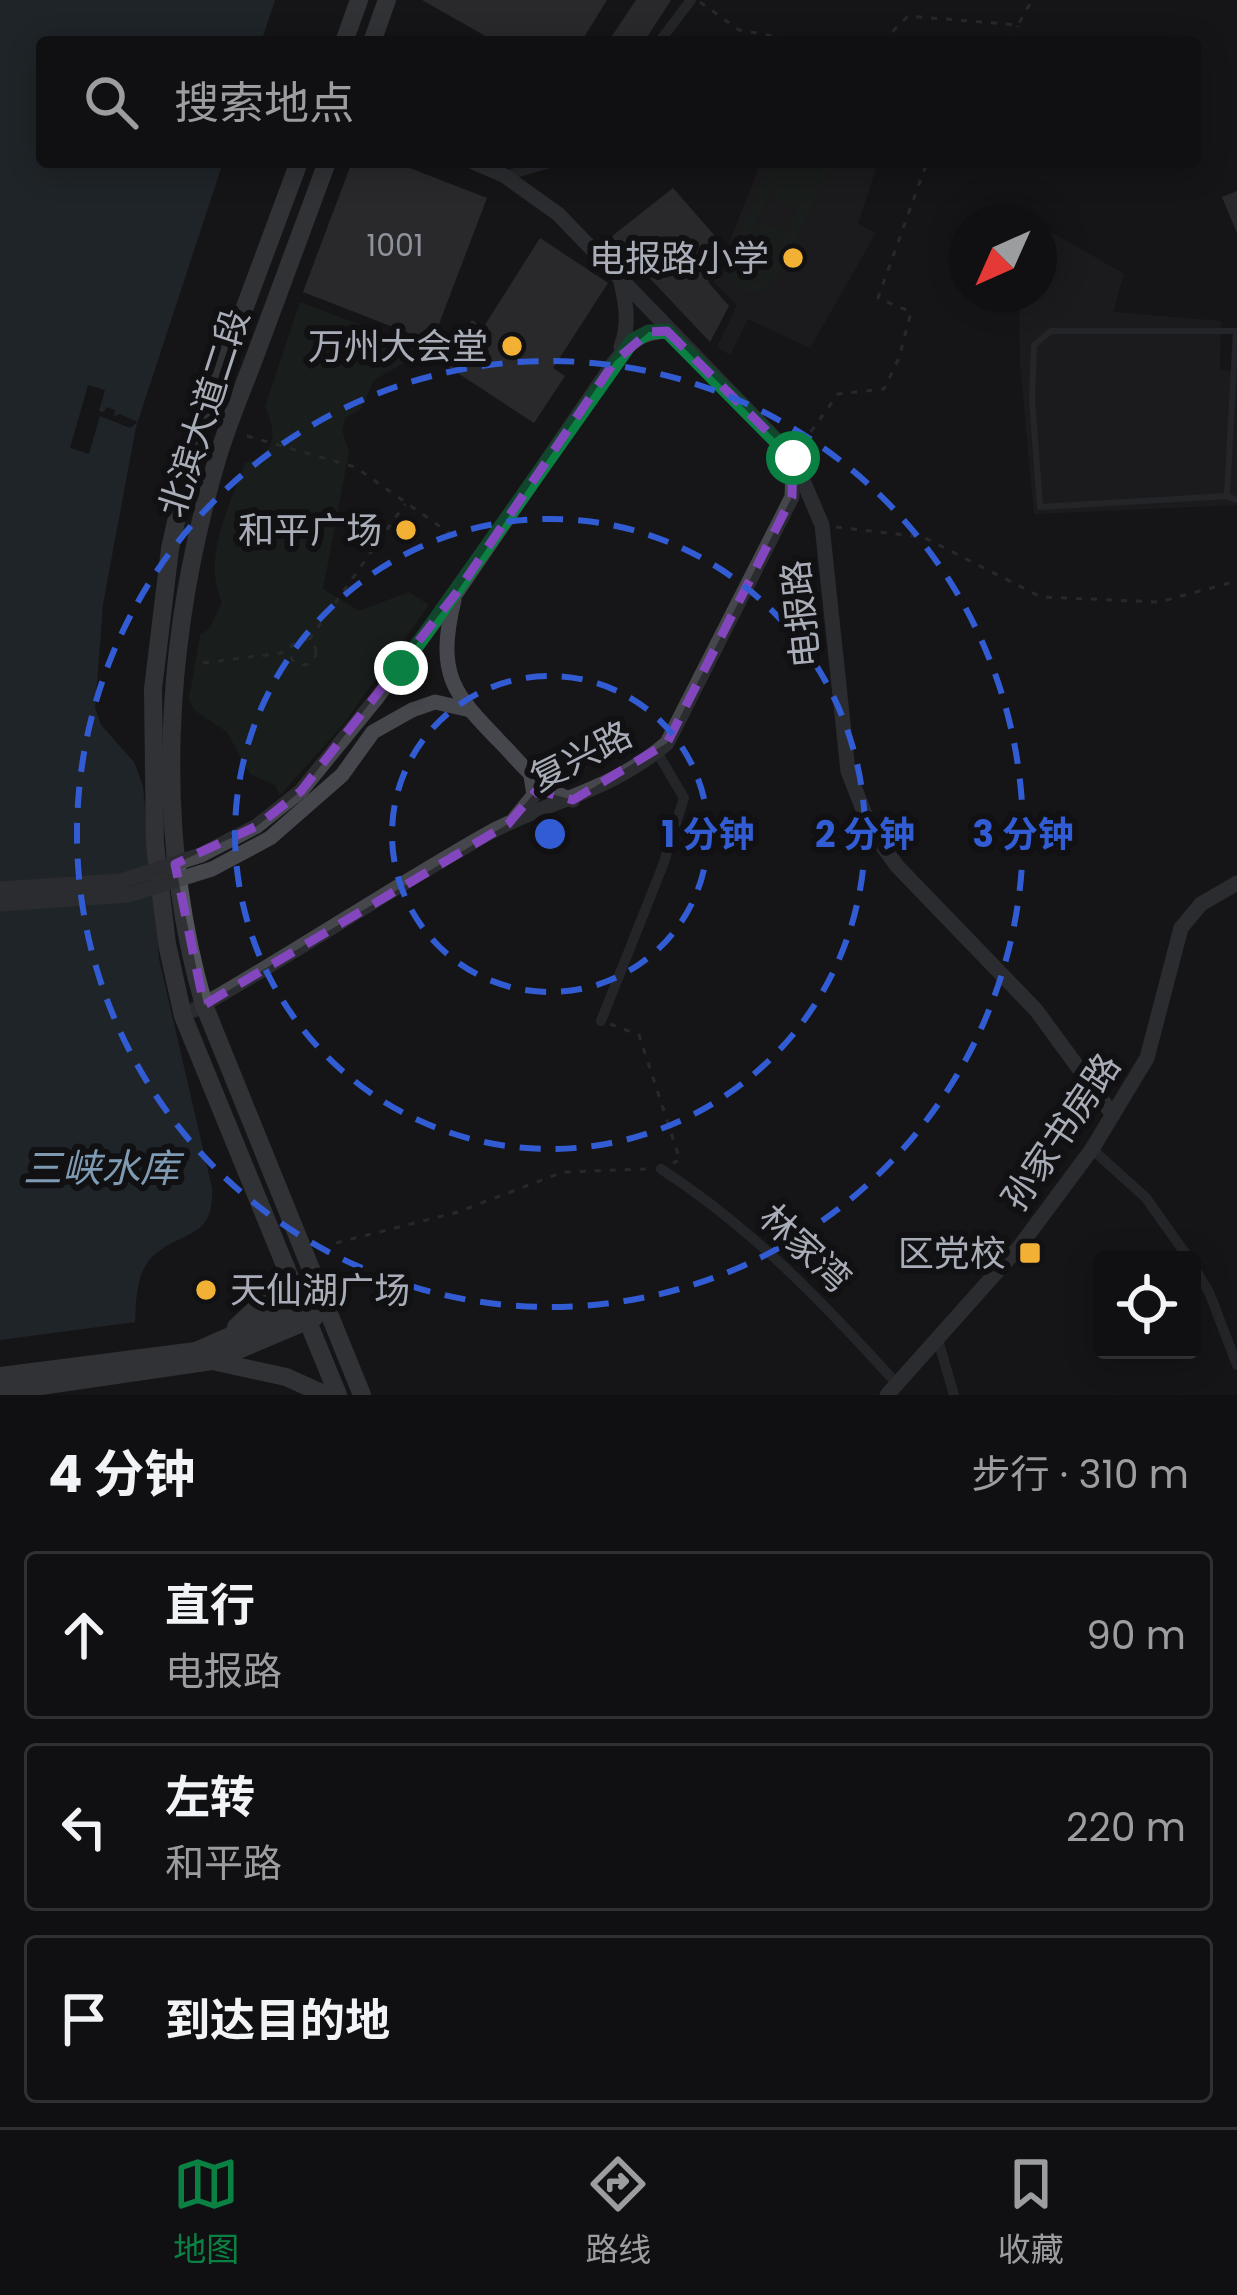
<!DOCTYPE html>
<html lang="zh">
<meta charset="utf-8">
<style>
:root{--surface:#101012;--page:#1e1e20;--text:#f1f3f6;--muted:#9c9d9f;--line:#303032;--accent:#0b8043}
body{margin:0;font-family:Poppins,"Noto Sans SC",sans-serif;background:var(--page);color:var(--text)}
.controls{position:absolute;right:36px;bottom:36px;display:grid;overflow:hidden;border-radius:12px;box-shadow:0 6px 30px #0003}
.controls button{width:108px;height:108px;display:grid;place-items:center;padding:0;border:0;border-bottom:3px solid var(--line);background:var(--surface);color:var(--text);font:60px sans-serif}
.compass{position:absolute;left:949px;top:204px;width:108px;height:108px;border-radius:50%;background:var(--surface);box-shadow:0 6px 30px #0003;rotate:225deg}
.stop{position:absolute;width:36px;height:36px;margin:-27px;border:9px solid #0b8043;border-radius:50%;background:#fff}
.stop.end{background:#0b8043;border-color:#fff;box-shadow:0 3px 12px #0008}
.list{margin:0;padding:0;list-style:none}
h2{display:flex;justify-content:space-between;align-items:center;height:156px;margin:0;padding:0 48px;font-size:51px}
h2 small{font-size:39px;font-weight:400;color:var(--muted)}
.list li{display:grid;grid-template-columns:78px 1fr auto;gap:36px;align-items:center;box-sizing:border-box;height:168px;margin:0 24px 24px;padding:0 24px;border:3px solid var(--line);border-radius:12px}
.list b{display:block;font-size:45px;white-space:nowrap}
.list p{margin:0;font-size:39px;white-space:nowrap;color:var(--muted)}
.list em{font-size:39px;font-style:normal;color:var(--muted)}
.icon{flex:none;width:66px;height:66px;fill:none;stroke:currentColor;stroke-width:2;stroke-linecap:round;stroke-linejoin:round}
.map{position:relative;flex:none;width:1237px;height:1395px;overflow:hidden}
.search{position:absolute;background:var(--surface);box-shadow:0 6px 30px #0003;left:36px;right:36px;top:36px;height:132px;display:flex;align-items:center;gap:30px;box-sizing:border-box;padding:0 42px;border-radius:12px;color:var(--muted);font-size:45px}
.sheet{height:732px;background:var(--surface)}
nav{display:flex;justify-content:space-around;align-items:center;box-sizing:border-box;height:168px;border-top:3px solid var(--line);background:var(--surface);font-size:33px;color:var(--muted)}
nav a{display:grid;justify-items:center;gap:6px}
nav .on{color:var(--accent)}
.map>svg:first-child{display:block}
</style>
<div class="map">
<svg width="1237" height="1395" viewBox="0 0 1237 1395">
<rect width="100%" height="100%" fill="#161618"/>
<g fill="#222225">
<path d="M761,162H878L858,224L876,233L810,348L748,319L730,355L717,347L737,305L714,282Z"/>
<path d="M1039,225L1124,274L1113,312L1221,321L1220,370L1237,372V505L1034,514L1020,364L1019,294H1039Z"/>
</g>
<g fill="#1e261f">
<path d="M771,162H783L736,266L738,275L752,284L761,280L738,270L760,221L784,232L765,279L819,162H827L828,167C817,190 783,279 766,289C753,297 741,290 731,281L727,264Z"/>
<path d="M787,162H817L796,209L771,198Z"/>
<path d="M300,302L427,350L374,380L362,408L345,418L342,430L349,452L323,589L359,611L409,592L429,605L343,725L279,796L276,786L250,774L227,732L194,710L189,699L200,635L209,629L222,603C202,557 229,508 245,463C276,454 278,434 265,407Z"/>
</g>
<path fill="#2c353c" d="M0,0H275L261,42H42V162H223L136,427L103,604L95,708L101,725L134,762L143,786L159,959L212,1188C214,1240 183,1229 153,1256C136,1272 136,1300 135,1322L0,1340Z"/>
<path fill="#161618" d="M88,385L105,390L99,411L104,412L106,407L115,410L114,416L120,414L138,422L130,428L100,416L89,454L70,448Z"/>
<g fill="#404145">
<path d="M422,0H607L581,42H496Z"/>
<path d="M636,0H671L644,42H608Z"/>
<path d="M352,162H394L487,198L432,342L303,292Z"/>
<path d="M673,188L722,244L708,282L729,306L710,342L611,237Z"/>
<path d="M1237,191V233L1222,197Z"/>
<path d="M540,238L608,283L553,368L565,376L534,423L444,364L472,320L483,328Z"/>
</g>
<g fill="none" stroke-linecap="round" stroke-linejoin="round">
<g stroke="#3d3f44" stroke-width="3" stroke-dasharray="6 9" stroke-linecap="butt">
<path d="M700,2L739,30L808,42"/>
<path d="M882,42L908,16L1018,25L1032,0"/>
<path d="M1016,42L1018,26"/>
<path d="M247,436L355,467L458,539"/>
<path d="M802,444L838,394L884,389L899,358L911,312L878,298L927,162"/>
<path d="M836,527L923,537L1041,597L1159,602L1237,581"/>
<circle cx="303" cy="652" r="13"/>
<path d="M309,640L405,504"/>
<path d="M203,663L290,652"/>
<path d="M610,1024L639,1035L680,1160L673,1163"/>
<path d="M336,1243L458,1212L563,1172L646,1169"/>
</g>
<g stroke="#37383d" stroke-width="6">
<path d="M1237,331H1051L1034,345L1032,399L1040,507L1227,496L1237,500"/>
<path d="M1227,495L1236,331"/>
</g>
<g stroke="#37383d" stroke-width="10">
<path d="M659,42L691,0"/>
<path d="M505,176L553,162"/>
<path d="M601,1021L663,865L684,798L657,752"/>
<path d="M1092,1149L1146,1198L1190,1260"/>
<path d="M661,1169C751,1227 825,1304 897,1384"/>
<path d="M1192,1264L1209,1292L1237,1365"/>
<path d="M938,1340L954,1395"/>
</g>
<g stroke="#45474d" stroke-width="15">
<path d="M473,162L505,176L558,214L793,457L822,525L848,771L871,830L897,866L1036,1010L1113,1115"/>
<path d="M621,282C626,305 630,324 621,347"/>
<path d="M454,600C435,679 455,695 507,749C526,770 545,792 573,800"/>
<path d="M376,699L457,592L615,361C631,341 642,332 667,331"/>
<path d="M412,710L435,702L466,709"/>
<path d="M515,818L534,795L531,776"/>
<path d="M194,1010C293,954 388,890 487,834C549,800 610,792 667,743L792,497L793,466"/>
<path d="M887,1395L1020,1246L1092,1149L1147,1058L1181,928L1201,904L1237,883"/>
</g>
<g stroke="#53555c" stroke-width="18">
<path d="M344,42L359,0"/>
<path d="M372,42L387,0"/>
<path d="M299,162L192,449L170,549L153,689L155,844L167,944L183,1016L338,1395"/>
<path d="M327,162C303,228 278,294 254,359C241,393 226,428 216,463C165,638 153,829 204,1005L362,1395"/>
<path d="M236,1327L273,1292L286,1267"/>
<path d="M217,1362L286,1377L326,1395"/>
<path d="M0,1376L196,1351L307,1302"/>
<path d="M0,1392L212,1361L314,1318"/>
</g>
<g stroke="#45474d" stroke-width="15">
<path d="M0,889L121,881L201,855L257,826L301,791L376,699"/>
<path d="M0,904L128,895L212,869L270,838L342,775L373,732L412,710"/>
</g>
</g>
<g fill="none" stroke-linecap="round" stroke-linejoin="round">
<path stroke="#0b8043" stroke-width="15" d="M401,668L632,341L649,332L667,331L793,458"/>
</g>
<path d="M0 0H1237V1395H0ZM667,331L793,457L792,497L667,743L573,800L537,790L508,824L204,1005L175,864L257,826L301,791L457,592L615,361L649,332Z" fill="#161618" fill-opacity=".55" fill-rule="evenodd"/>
<path fill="none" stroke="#8446be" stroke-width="9" stroke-dasharray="24 15" stroke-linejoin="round" d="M667,331L793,457L792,497L667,743L573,800L537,790L508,824L204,1005L175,864L257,826L301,791L457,592L615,361L649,332Z"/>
<g fill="none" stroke="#325cd3" stroke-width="6" stroke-dasharray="21 15">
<circle cx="550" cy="834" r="158"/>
<circle cx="550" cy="834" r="315"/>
<circle cx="550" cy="834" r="473"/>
</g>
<g fill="#f2b134" stroke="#111113" stroke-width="4.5">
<circle cx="793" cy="258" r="12"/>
<circle cx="512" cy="346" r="12"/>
<circle cx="406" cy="530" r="12"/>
<rect x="1018" y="1241" width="24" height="24" rx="6"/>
<circle cx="206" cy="1290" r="12"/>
</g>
<g text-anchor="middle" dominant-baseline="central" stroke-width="12" stroke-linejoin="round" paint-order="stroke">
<g font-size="30" fill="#8e929b">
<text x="395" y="245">1001</text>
</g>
<g font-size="36" fill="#a8adb8" stroke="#111113" text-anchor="end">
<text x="769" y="258">电报路小学</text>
<text x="488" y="346">万州大会堂</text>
<text x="382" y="530">和平广场</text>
<text x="1006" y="1253">区党校</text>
<text x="230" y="1290" text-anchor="start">天仙湖广场</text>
</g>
<g font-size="36" fill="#a8adb8" stroke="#111113">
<text transform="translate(204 413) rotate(-72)">北滨大道二段</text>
<text transform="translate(801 614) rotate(-96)">电报路</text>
<text transform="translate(581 756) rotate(-27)">复兴路</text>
<text transform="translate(1061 1132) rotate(-56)">孙家书房路</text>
<text transform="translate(805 1248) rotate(43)">林家湾</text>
</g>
<g font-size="39" font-style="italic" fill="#7f9bb3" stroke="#111113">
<text x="101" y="1168">三峡水库</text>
</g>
</g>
<circle cx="550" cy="834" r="18" fill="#325cd3" stroke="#111113" stroke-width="6"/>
<g font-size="36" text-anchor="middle" font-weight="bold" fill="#325cd3" stroke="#111113" stroke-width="12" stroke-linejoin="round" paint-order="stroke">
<text x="708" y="847">1 分钟</text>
<text x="865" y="847">2 分钟</text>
<text x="1023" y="847">3 分钟</text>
</g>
</svg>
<div class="controls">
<button><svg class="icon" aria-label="locate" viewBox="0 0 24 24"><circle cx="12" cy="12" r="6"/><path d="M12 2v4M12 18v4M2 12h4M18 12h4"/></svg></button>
</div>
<svg class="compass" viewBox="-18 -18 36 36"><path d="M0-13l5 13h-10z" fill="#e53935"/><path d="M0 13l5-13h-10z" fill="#9c9d9f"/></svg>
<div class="stop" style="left:793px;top:458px"></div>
<div class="stop end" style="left:401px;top:668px"></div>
<div class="search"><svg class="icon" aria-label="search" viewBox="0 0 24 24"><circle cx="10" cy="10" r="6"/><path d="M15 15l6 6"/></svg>搜索地点</div>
</div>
<section class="sheet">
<h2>4 分钟<small>步行 · 310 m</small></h2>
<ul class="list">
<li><svg class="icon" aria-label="ahead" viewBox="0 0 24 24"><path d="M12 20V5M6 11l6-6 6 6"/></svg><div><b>直行</b><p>电报路</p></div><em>90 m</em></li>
<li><svg class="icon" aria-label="left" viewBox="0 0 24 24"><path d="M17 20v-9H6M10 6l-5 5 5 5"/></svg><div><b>左转</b><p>和平路</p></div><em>220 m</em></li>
<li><svg class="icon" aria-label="arrive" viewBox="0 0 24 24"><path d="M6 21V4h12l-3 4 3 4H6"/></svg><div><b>到达目的地</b></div></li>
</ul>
</section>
<nav>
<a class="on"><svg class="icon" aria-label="map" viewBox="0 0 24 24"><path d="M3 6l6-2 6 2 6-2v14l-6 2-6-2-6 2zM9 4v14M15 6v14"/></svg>地图</a>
<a><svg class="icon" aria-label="directions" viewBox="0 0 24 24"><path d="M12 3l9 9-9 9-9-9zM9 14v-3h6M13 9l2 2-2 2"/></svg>路线</a>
<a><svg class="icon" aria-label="saved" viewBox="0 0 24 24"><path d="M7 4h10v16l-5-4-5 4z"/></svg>收藏</a>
</nav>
